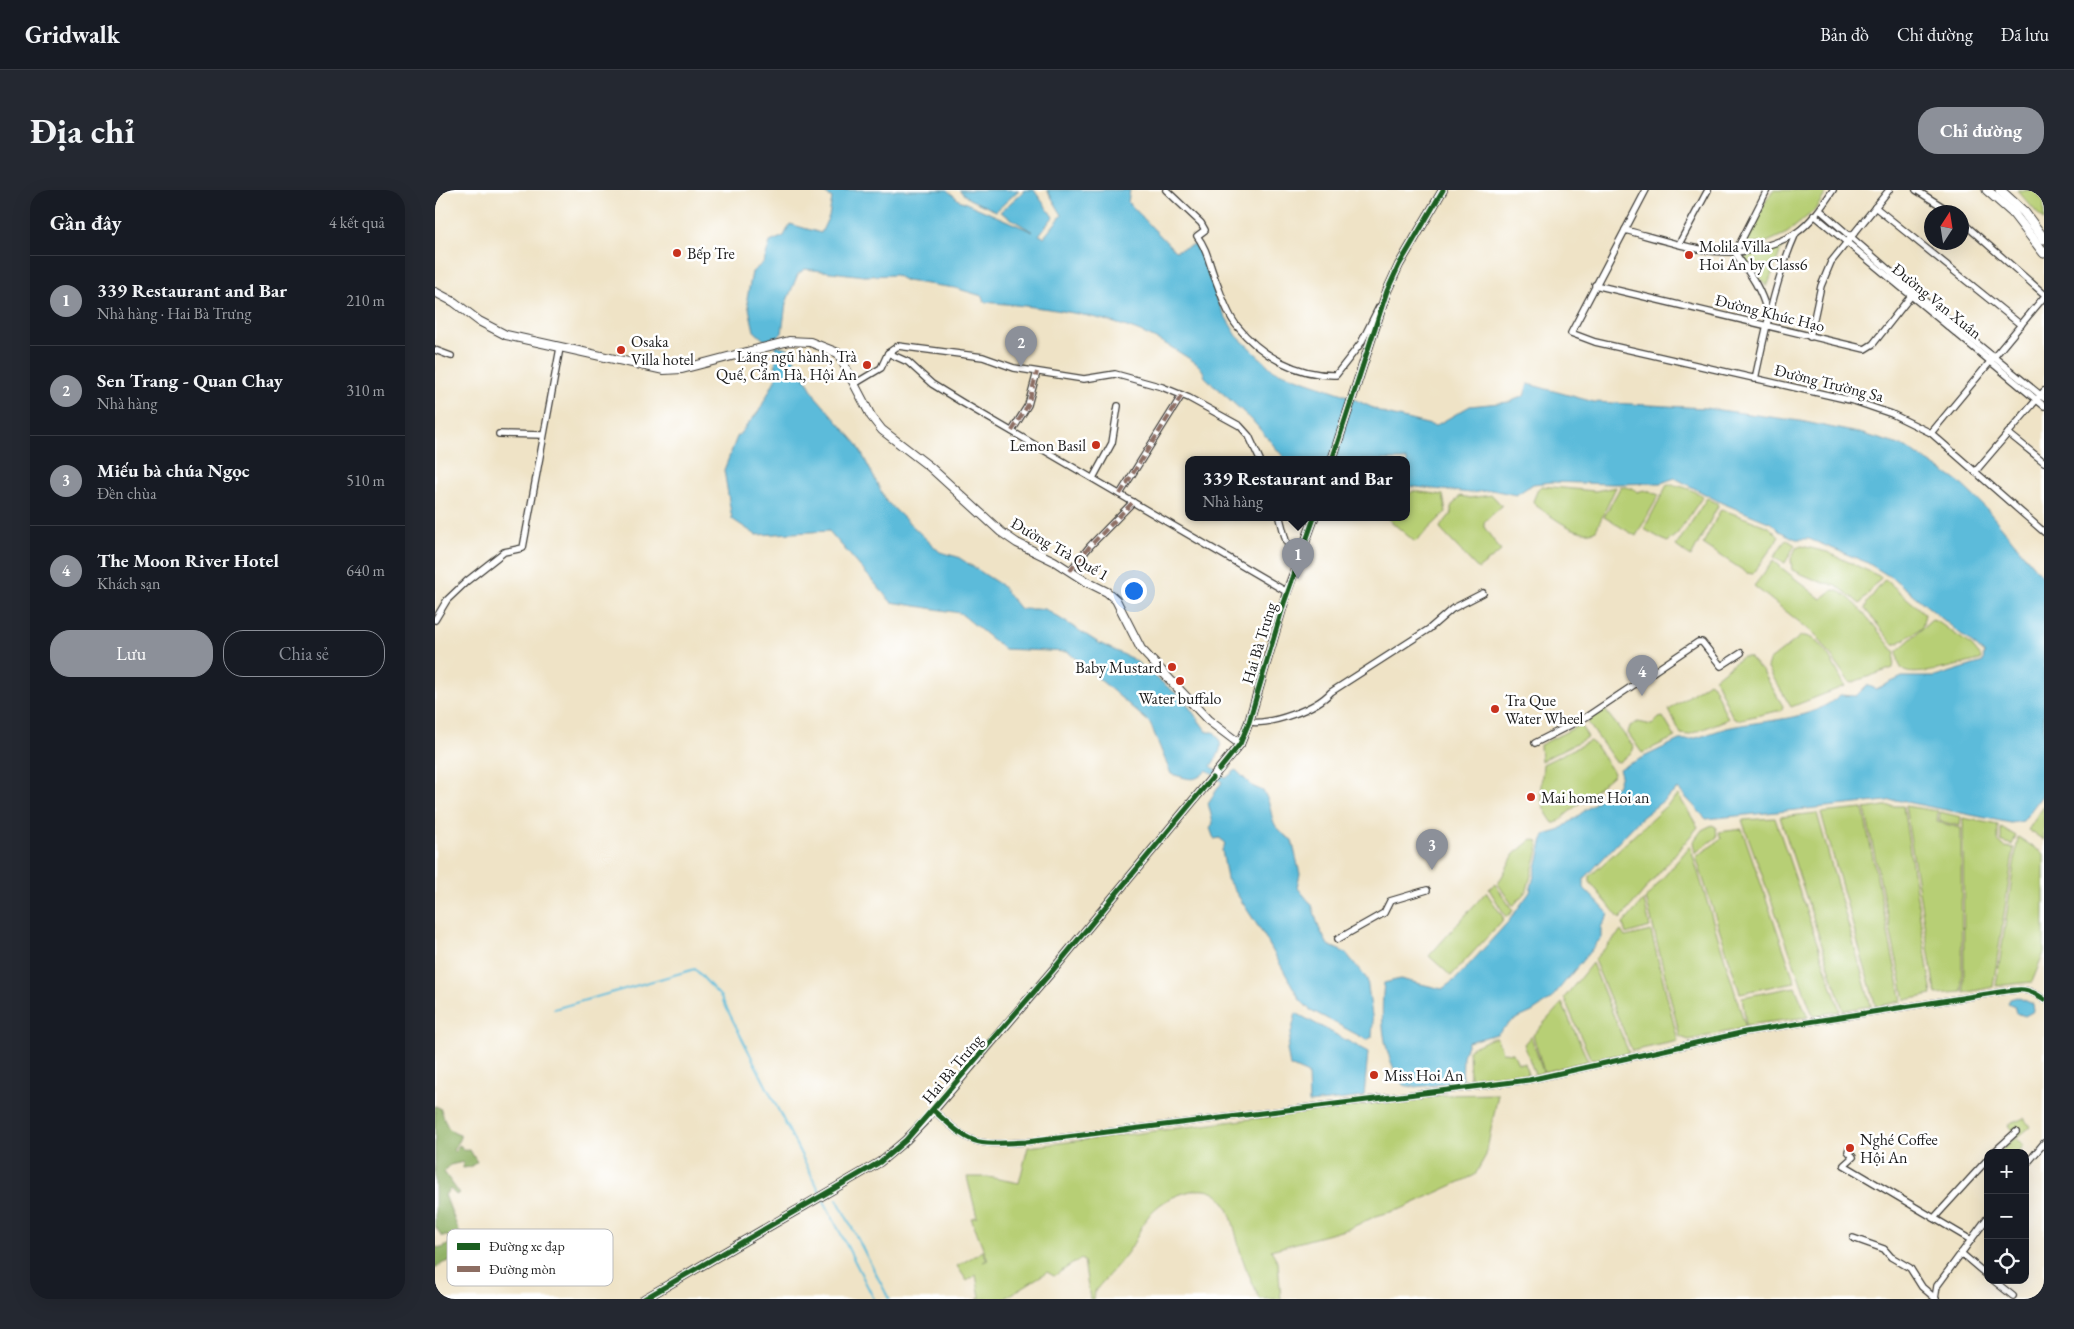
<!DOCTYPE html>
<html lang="vi">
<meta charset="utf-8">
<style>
:root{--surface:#171b24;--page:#242831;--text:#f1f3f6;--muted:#9ea1a6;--line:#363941;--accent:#8c9099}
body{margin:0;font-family:"EB Garamond",serif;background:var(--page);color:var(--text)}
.controls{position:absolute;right:15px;bottom:15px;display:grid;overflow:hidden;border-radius:10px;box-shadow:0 5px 20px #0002}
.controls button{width:45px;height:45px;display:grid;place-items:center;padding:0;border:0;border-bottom:1px solid var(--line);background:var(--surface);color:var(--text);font:25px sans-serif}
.compass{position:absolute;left:1489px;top:15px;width:45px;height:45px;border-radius:50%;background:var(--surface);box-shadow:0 5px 20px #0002;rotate:12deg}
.you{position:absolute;left:698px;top:400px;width:18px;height:18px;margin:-12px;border:4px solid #fff;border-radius:50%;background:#1a73e8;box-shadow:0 0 0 8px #1a73e833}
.badge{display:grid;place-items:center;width:32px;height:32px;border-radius:50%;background:var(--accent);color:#fff;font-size:16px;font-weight:700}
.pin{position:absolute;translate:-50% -41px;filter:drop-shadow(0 1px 2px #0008)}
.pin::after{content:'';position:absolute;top:26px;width:18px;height:15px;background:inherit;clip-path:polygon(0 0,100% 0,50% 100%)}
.popup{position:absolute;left:750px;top:266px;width:225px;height:65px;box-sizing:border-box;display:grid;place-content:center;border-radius:10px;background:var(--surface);filter:drop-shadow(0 1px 4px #0005);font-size:16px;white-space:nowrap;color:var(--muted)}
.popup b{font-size:19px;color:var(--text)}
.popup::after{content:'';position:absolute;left:50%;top:100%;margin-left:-10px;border:10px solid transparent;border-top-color:var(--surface)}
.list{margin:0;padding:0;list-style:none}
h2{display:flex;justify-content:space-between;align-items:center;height:65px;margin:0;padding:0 20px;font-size:21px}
h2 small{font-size:16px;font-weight:400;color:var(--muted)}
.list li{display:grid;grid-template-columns:32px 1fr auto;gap:15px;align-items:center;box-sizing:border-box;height:90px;padding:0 20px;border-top:1px solid var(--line)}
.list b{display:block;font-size:19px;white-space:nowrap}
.list p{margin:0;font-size:16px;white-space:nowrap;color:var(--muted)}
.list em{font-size:16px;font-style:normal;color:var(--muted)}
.actions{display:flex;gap:10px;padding:15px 20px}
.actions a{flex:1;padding:11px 0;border:1px solid var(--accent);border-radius:20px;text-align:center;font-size:18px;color:var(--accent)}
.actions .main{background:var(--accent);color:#fff}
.icon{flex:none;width:28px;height:28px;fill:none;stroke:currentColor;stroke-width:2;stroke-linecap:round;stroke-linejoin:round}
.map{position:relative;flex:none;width:1609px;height:1109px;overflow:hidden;border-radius:20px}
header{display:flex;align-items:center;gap:30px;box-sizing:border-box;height:70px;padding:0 25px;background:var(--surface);border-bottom:1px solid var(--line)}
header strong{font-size:24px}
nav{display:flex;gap:28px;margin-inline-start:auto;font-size:18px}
.intro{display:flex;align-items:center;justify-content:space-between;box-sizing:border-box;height:120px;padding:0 30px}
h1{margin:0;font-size:35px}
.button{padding:12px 22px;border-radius:20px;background:var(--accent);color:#fff;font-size:18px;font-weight:700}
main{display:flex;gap:30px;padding:0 30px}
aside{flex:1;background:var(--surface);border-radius:20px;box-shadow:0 5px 20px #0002}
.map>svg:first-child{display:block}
</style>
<header>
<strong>Gridwalk</strong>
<nav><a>Bản đồ</a><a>Chỉ đường</a><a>Đã lưu</a></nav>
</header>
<div class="intro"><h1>Địa chỉ</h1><a class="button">Chỉ đường</a></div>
<main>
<aside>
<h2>Gần đây<small>4 kết quả</small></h2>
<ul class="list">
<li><span class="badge">1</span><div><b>339 Restaurant and Bar</b><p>Nhà hàng · Hai Bà Trưng</p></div><em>210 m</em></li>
<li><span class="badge">2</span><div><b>Sen Trang - Quan Chay</b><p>Nhà hàng</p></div><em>310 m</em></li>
<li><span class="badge">3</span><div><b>Miếu bà chúa Ngọc</b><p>Đền chùa</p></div><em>510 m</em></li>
<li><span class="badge">4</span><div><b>The Moon River Hotel</b><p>Khách sạn</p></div><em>640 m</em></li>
</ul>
<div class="actions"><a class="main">Lưu</a><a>Chia sẻ</a></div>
</aside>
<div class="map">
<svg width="1609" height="1109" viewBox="0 0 1609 1109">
<rect width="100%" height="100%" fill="#fff"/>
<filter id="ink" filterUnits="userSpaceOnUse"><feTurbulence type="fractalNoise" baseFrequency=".02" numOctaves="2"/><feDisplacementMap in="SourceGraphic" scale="10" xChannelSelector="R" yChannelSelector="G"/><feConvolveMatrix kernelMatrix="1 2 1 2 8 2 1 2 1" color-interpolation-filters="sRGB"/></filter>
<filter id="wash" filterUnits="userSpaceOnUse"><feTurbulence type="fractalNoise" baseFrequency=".0096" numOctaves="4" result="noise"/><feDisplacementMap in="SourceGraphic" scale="20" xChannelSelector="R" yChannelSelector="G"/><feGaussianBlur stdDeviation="1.12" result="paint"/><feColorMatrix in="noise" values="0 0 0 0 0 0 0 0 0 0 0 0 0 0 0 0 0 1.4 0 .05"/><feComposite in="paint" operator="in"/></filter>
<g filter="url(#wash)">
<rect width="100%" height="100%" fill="#efe3c6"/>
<g fill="#b7cf74" stroke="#6a7648">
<path d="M1338,0H1393L1380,20L1352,43L1330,53L1303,55Z"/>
<path d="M1582,0H1599L1609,12V31Z"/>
<path d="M1347,57L1332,97L1308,67Z"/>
<path d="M1232,295C1244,294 1258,300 1268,306L1242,344L1232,352L1209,339Z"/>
<path d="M1106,296L1160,301L1181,297L1161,340C1144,350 1114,324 1100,315L1098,311L1103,299Z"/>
<path d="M1186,296L1199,299L1202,302L1209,300L1224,305L1201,346L1169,327Z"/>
<path d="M978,301L1008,305L1011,322L980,352L952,328H972V306Z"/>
<path d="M1057,305L1067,316L1049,332V337L1066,361L1043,379L1006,340L1005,337L1016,324V317L1025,306L1035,308Z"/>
<path d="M1272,308L1282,313L1283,316L1256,367L1241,356Z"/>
<path d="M1286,319L1334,337L1344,347L1318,384L1312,383L1268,354Z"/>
<path d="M1351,349L1360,355L1350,373L1339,367Z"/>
<path d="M1367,356L1392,362L1446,387L1445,389L1425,414C1415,406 1401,392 1388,393L1357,380L1356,369L1361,358Z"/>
<path d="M1338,371L1386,409L1398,400C1416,400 1448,449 1460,462L1458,478L1415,493L1382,446L1319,396Z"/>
<path d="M1450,389L1490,424L1487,438L1462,454H1458L1430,419L1432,413Z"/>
<path d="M1497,430L1503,432L1537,456L1546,467L1545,470C1530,473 1478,489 1468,480C1463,475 1463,468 1462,461Z"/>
<path d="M1366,446C1385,443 1402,481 1410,496L1356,517L1332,477L1335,470Z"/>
<path d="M1307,467H1314L1328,482L1348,516L1347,520L1302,530L1298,528L1280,488Z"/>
<path d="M1274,492L1278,495L1293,529L1253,545L1246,544L1234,520Z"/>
<path d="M1170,520L1199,557L1197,562L1184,572L1180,571L1153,533L1156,528Z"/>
<path d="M1228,527L1240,547L1207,563L1193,543L1195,536L1203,532L1217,535L1224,528Z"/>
<path d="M1145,535L1153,547L1106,571L1105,555Z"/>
<path d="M1155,551L1160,555L1179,583L1177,586L1121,633H1118C1101,610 1106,602 1108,574Z"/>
<path d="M1243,605L1263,637L1185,729L1155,692V686Z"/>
<path d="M1449,616H1468L1497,805L1470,810L1430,619Z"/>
<path d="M1470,616L1503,621L1502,632L1526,638L1527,802L1501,804L1500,801Z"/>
<path d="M1609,616V650L1593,640Z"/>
<path d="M1428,619L1467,811L1441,817L1386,623Z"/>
<path d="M1505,622L1526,627L1525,636L1504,631Z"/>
<path d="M1382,623L1436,816L1408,820L1345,627Z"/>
<path d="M1340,628L1405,821L1378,826L1307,630Z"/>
<path d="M1528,628L1563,635V651L1570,657L1579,658L1558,797L1529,803Z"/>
<path d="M1277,635L1281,637L1282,647L1260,663L1258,652L1267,640Z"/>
<path d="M1566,637L1581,646L1577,655L1566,651Z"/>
<path d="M1307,639L1360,792L1305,803L1261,667L1286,649L1284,642Z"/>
<path d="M1583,647L1609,664V763L1597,792L1561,796Z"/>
<path d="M1097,649L1102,651L1104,656L1092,700L1078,716L1063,694L1079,664Z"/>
<path d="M1255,656L1310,835L1309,838L1254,850L1245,847L1211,708Z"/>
<path d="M1060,694L1078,721L1071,727L1054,699Z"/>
<path d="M1051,702L1068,727L1067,731L1016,786L994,766Z"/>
<path d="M1209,710L1215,737L1191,744L1188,734Z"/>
<path d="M1186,741L1190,747L1216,741L1243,851L1197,861L1159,770Z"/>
<path d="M1157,773L1194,863L1156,870L1129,808Z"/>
<path d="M1360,797L1373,827L1311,835L1307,807Z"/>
<path d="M1127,813L1153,871L1109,882L1098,845Z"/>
<path d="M1096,846L1108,882L1100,885L1089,854Z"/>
<path d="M1058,848H1062L1067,862L1078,863L1083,873H1090L1093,885L1035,893L1034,859Z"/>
<path d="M1063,904L1051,965L1040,985L966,1019L941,1026L913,1039L836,1060L843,1072L846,1109H824C820,1095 811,1081 807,1067C797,1037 797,989 752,1002C738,1006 726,1012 716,1023C707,1033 703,1045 697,1056C687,1072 672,1086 660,1101L659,1109H655L649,1071L645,1069L619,1086L612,1082L569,1109H542L545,1107L541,1085L532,1091L522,1076L548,1061L552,1070L548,1072L553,1070L536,1028L542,1027L532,987H553L584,993L593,957L1007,905Z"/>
<path d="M1589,928L1595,937L1582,948L1573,935Z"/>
<path d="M1580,948L1589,955L1583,963H1567L1566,960Z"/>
</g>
<path fill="#91b266" stroke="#566741" d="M0,916L5,918C11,930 10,941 25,945V950L18,960L20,962L24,955L26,956L28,960H35L42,972L35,977L28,978V972L15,975L9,982L24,1003L21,1005L15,999L10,1005L28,1052L21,1059L19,1070L8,1073L0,1079V1057L7,1058L16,1053L13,1046H6L0,1035Z"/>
<g fill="#5cbbda" stroke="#3c6c7b">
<path d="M389,0H512L524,10L598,42L565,22L590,0H599L618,27L604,45L609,47L627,25L612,0H695L693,12L740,61L762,54L778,88L781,108L790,126L802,146L838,180L908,204L951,224L1000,236L1035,216L1074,212L1089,206L1093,194L1159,212L1270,218L1365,231L1428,244L1471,257L1524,292L1551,318L1609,389V603L1588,631L1576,633L1461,610L1271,629L1243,599L1205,629L1149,689V698L1174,724L1166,737V748L1115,810L1097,822L1077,831L1062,844L1033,852L1028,866L1027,893L978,897L968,895C947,863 945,830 949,793L965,789L1007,799L1021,789L1073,732L1095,702L1109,645L1123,641L1182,596L1186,585L1184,579L1244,550C1260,551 1276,542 1292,538C1329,529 1376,532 1405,505L1421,506L1432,495L1441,499L1467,487H1500L1548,472L1549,463L1459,389L1431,372L1374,349H1361L1344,341L1336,333L1287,313L1240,288L1226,293L1177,294L1117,292L1098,294L1081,305L1057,300L1036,303L972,296V270H851L817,230L770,187C768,175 756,170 747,164C689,125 616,118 549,112L547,106L520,98L471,91L460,85L430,86L370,79L363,84L351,113L347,143L342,148L329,150L319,141L312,109L317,82L329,72L335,52L349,46L355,34L386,43L394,26L397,8L388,2Z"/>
<path d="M524,0H584L561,21L534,9Z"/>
<path d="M340,155L353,158L381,207L422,254L451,311L505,362L523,367L566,395L585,419H610L664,453L698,469L749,510L772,542H779C791,555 784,564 776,576L791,588L801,580L817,596L828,601C842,622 829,634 857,650L865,684L862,697L877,715L884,738L893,755L911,763L932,789L938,833L937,847L932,850L874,819L865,810L830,747L792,689L787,660L790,654L785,648L779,649L775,638L778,633L773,613L787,592L772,580C759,594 753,588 736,584L715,533L633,462L569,459L525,423L456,412L394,341L321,345L297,329L289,280L302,247L324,221L341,188Z"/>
<path d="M1582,807L1598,814L1599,821L1590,826L1581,823L1579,816L1573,813L1575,809Z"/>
<path d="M861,823L933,862L929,907L874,913L873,884L855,876L852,860Z"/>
</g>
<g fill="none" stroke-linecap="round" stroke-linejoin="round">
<g stroke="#5cbbda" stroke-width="2">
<path d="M119,819L260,779L286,807L386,1004"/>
<path d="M388,1009L439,1109"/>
<path d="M402,1009L454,1109"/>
</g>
</g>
</g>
<g filter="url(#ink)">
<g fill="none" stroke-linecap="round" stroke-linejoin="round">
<defs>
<g id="minor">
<path d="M731,0L766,33L770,40L762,46C773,60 774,75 781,91C787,106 792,124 802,136C826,166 863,186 901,185L926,153L944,117"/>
<path d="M1211,0L1136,143L1160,152L1419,211L1457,224L1496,243L1609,342"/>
<path d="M1332,0L1300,63C1316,85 1326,98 1333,125"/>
<path d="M1481,0L1516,22"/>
<path d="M1606,0L1609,5"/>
<path d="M1440,17L1586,135"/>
<path d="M1385,20L1479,102L1609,208"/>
<path d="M1379,25L1609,216"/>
<path d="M1526,31L1609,104"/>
<path d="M1190,40C1224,49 1264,63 1299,62C1315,62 1347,52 1361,43C1376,33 1388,15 1398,0"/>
<path d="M1244,54L1273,0"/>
<path d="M1160,95L1430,159L1438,154L1479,102"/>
<path d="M1375,147L1386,96L1396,72L1454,0"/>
<path d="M0,160L16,166"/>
<path d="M453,163L473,172L497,194L528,213L852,402"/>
<path d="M1320,189C1331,139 1340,90 1361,43"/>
<path d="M421,193L446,178L453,163L463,156L548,167L579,178L649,189L680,184L727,197L754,208L805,236L814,246L825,270"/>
<path d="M577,241L593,215L602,182"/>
<path d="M1496,243L1609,107"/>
<path d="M1573,243L1609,272"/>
<path d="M64,244L108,245"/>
<path d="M1540,282L1609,201"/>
<path d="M658,288L677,253L683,216"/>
<path d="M685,304L747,205"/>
<path d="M845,328L851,351L863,374"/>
<path d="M635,381L655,356L698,312"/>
<path d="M0,430L12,410L32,391L69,362L88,358L125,158"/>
<path d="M814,532C836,535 881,519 896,502L994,439L1017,419L1048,403"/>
<path d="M1100,553L1151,527L1263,452H1267L1286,476L1306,463"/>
<path d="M903,749L949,723L955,711L992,700"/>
<path d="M498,920C538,956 538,955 591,952L1094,890L1310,842L1565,802C1585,799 1591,797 1609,809"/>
<path d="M1415,957L1413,961L1418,967L1409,975L1536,1050"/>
<path d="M1558,963L1581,942"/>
<path d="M1590,976L1609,953"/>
<path d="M1499,1028L1553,969"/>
<path d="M1418,1048L1449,1059L1456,1067L1475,1078L1487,1097L1501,1109"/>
<path d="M1526,1063L1553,1086"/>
<path d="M1558,1090L1578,1106"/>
<path d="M1500,1109L1502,1096L1553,1027"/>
</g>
<g id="tertiary">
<path d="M0,102L19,112L44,131L71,145L229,180L247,179L354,151L375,152L403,163L436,226L447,240L495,277L566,342L582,353L619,371L650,391L672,402L681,410L706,459L773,530L805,554"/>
<path d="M897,270L952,101L964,75L1008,0"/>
<path d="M209,1109L445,972L471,950L492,928L618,780L805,554L814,532L852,402L879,328"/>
</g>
<g id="secondary">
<path d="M1552,0L1578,23L1609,63"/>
<path d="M1565,0L1589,22L1609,49"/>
</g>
</defs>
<use href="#minor" stroke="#3c3a36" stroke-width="8"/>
<use href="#tertiary" stroke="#3c3a36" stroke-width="10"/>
<use href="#secondary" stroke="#3c3a36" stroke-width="11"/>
<use href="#minor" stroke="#fff" stroke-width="5.5"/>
<use href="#tertiary" stroke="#fff" stroke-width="8"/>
<use href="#secondary" stroke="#fff" stroke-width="9"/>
<g stroke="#8d6e63" stroke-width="4" stroke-dasharray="8 4" stroke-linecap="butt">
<path d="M577,241L593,215L602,182"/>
<path d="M685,304L747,205"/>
<path d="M635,381L655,356L698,312"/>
</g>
<defs>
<g id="cycleway">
<path d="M897,270L952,101L964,75L1008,0"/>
<path d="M784,580L805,554L814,532L849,413L879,328"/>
<path d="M498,920C538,956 538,955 591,952L1094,890L1310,842L1565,802C1585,799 1591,797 1609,809"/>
<path d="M209,1109L445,972L471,950L618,780L777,588"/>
</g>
</defs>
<use href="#cycleway" stroke="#fff" stroke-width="8"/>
<use href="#cycleway" stroke="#1b5e20" stroke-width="5"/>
</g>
</g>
<g fill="#c8321e" stroke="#fff" stroke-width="2">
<circle cx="242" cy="63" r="5"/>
<circle cx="1254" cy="65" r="5"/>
<circle cx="186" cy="160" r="5"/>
<circle cx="432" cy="175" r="5"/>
<circle cx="661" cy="255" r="5"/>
<circle cx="737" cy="477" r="5"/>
<circle cx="745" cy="491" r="5"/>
<circle cx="1060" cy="519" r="5"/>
<circle cx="1096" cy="607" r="5"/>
<circle cx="939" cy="885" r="5"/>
<circle cx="1415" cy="958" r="5"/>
</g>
<g text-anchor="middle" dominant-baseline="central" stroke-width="5" stroke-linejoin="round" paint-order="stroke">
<g font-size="16" fill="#1c1c1c" stroke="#fff" text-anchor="start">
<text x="1264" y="56">Molila Villa<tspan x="1264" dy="18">Hoi An by Class6</tspan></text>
<text x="252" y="63">Bếp Tre</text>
<text x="196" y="151">Osaka<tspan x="196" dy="18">Villa hotel</tspan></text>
<text x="422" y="166" text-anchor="end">Lăng ngũ hành, Trà<tspan x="422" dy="18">Quế, Cẩm Hà, Hội An</tspan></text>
<text x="651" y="255" text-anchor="end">Lemon Basil</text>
<text x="727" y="477" text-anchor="end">Baby Mustard</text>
<text x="745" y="508" text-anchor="middle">Water buffalo</text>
<text x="1070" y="510">Tra Que<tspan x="1070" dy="18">Water Wheel</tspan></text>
<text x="1106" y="607">Mai home Hoi an</text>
<text x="949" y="885">Miss Hoi An</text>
<text x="1425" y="949">Nghé Coffee<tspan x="1425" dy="18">Hội An</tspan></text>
</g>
<g font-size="16" fill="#1c1c1c" stroke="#fff">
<text transform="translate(1502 111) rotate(39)">Đường Vạn Xuân</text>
<text transform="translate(1335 123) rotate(14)">Đường Khúc Hạo</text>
<text transform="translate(1394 193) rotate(14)">Đường Trường Sa</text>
<text transform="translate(625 359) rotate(30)">Đường Trà Quế 1</text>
<text transform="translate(824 453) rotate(-73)">Hai Bà Trưng</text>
<text transform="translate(517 879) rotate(-50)">Hai Bà Trưng</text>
</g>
</g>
<rect x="12" y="1039" width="166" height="57" rx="8" fill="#fff" stroke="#bbb" stroke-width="1"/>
<rect x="22" y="1053" width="23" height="7" fill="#1b5e20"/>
<rect x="22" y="1076" width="23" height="6" fill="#8d6e63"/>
<g font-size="14" fill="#1c1c1c">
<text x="54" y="1061">Đường xe đạp</text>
<text x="54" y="1084">Đường mòn</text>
</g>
</svg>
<div class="controls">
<button>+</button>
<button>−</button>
<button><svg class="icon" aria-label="locate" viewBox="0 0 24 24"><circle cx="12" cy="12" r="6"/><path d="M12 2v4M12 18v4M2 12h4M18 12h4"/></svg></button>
</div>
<svg class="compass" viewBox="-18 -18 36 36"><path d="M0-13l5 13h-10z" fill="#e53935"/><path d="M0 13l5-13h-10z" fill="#9ea1a6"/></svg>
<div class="you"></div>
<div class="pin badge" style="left:863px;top:389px">1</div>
<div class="popup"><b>339 Restaurant and Bar</b>Nhà hàng</div>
<div class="pin badge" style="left:586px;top:177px">2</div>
<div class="pin badge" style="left:997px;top:680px">3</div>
<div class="pin badge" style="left:1207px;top:506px">4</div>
</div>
</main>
